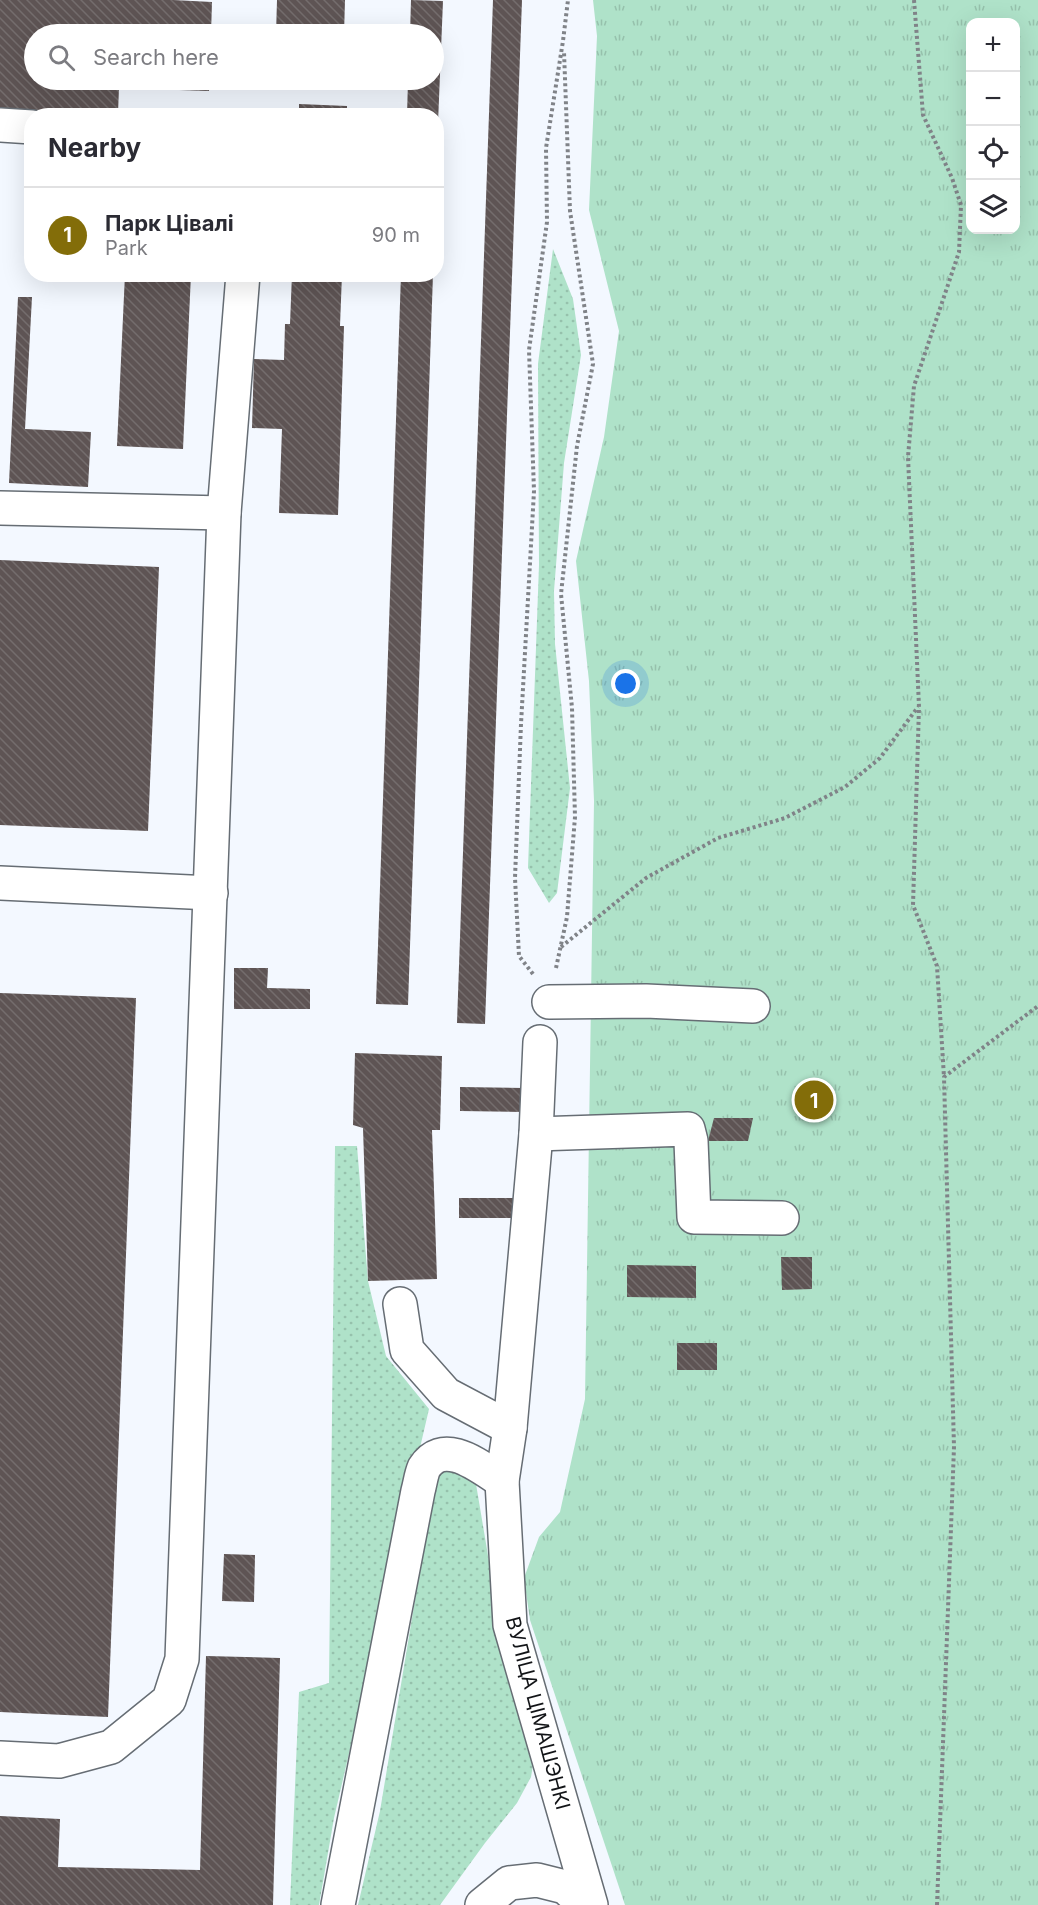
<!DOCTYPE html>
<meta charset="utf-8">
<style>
:root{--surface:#fff;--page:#f7f7f7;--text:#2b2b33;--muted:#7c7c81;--line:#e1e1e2;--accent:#836d09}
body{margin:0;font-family:Inter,sans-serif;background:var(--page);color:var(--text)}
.controls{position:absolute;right:18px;top:18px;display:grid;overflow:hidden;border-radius:12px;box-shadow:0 6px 24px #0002}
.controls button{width:54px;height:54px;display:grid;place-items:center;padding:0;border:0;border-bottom:2px solid var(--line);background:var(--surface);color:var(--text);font:30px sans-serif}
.you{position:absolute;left:626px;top:684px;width:21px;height:21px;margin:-15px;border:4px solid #fff;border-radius:50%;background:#1a73e8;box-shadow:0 0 0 9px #1a73e833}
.badge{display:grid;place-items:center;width:39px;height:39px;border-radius:50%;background:var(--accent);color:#fff;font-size:20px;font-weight:700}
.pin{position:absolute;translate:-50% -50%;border:3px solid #fff;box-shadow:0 2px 6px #0006}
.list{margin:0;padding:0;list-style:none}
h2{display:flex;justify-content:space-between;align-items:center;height:78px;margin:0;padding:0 24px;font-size:26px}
h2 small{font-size:20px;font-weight:400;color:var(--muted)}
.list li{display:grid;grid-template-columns:39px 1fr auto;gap:18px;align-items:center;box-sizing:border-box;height:96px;padding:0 24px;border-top:2px solid var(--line)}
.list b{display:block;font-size:22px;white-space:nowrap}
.list p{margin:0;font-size:20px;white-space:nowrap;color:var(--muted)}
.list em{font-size:20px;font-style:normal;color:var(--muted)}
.icon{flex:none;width:33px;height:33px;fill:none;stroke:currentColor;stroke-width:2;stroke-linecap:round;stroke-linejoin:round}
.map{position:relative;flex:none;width:1038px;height:1905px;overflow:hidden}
.search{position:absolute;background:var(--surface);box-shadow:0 6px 24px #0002;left:24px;top:24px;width:420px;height:66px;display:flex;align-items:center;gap:15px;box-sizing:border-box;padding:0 21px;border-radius:33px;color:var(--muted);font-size:22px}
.panel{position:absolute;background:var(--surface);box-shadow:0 6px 24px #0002;left:24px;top:108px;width:420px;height:174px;border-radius:24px}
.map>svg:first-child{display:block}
</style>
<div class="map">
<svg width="1038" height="1905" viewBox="0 0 1038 1905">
<defs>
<pattern id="grass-dots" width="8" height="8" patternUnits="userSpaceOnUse" patternTransform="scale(1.5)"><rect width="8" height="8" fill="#afe2c9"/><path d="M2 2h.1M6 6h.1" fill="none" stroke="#96c1ac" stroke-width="1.8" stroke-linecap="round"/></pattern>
<pattern id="park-tufts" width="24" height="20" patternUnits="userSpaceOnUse" patternTransform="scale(1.5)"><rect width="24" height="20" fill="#afe2c9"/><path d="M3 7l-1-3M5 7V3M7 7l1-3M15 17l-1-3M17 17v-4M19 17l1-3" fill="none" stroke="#96c1ac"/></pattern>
<pattern id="building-back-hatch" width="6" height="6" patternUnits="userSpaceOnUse" patternTransform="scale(1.5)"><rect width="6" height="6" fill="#5e5454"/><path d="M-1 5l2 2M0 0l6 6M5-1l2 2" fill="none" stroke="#746d6d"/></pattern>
</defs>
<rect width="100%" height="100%" fill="#f3f8ff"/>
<g fill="url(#grass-dots)">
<path d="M553,249L573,299L581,355L564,463L554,591L555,644L570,788L557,893L549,903L528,868L539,565L538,364Z"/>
<path d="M335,1146H357L368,1281L386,1356L429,1409L334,1818L319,1905H290L299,1692L329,1683Z"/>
<path d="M439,1470L465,1472L476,1484L499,1621L534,1759L531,1777L517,1803L485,1843L440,1905H358L380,1811L423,1552Z"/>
</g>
<path fill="url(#park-tufts)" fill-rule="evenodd" d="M593,0H1038V1905H625L530,1620L524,1578L539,1537L560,1512L585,1399L594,801L589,681L576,561L604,437L619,331L589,210L597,36ZM970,22H1016V230H970Z"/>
<g fill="url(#building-back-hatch)">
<path d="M0,0H173L212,2L211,34H34V80H209V91L119,88L118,113L0,109Z"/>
<path d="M277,0H345L344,34H276Z"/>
<path d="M411,0L443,1L438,123H436V116H407L408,80H434V34H410Z"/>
<path d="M493,0H522L485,1024L457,1023Z"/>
<path d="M299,104L347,106V116H299Z"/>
<path d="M125,274H191L183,449L117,446Z"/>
<path d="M292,274H342L340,326H344L338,515L279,513L282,429L252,428L254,359L284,360L285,324H290Z"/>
<path d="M401,274H433L408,1005L376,1004Z"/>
<path d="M18,297H32L25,429L91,432L88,487L9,483Z"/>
<path d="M0,560L159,567L148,831L0,825Z"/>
<path d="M234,968H268L267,988L310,989V1009H234Z"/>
<path d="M0,993L136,998L108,1717L0,1712Z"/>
<path d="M355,1053L442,1056L440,1130H432L437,1279L368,1281L363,1128L353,1125Z"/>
<path d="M460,1087L524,1088L523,1112L460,1111Z"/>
<path d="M714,1118H753L748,1141H708Z"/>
<rect x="459" y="1198" width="58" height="20"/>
<path d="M781,1257H812V1289L782,1290Z"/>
<path d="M627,1265L696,1266V1298L627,1297Z"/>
<rect x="677" y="1343" width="40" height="27"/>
<path d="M224,1554L255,1555L254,1602L222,1601Z"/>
<path d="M206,1656L280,1658L273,1905H0V1816L60,1819L58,1867L200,1870Z"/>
</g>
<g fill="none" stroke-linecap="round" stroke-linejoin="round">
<defs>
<g id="minor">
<path d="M0,125L32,127"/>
<path d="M0,508L224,513"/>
<path d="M0,883L211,893"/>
<path d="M549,1002L646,1001L753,1006"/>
<path d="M540,1042L536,1134L510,1428L502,1481L510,1625L591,1905"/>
<path d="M536,1134L688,1129L691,1141L694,1217L782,1218"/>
<path d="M400,1304L407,1350L446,1394L510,1428"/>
<path d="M0,1758L59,1761L111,1747L169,1700L182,1659L224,513L243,274"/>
<path d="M338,1905L418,1491C420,1484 421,1475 424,1468C444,1436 481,1468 502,1481"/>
<path d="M482,1905L509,1883L537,1880L565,1887L585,1905"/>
</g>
</defs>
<use href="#minor" stroke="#666d74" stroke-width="36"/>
<g stroke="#808388" stroke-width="4" stroke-dasharray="3 3" stroke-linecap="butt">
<path d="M914,0L923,115L952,178L961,205L959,252L914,386L908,457L919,707L913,905L937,966L944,1077"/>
<path d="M561,947L646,878L718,838L785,818L845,787L880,758L918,707"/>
<path d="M556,968L567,917L575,817L572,708L561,594L577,446L593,364L570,211L564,52"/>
<path d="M533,974L519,956L515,878L521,724L534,491L529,350L547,222L546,148L563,41L568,0"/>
<path d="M937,1905L954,1447L944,1077L1038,1006"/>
</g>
<use href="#minor" stroke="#fff" stroke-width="33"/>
</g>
<g text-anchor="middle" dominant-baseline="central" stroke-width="6" stroke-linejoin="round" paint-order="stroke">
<g font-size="20" fill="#121417" stroke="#fff">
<text transform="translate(538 1713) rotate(75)">ВУЛІЦА ЦІМАШЭНКІ</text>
</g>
</g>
</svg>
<div class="controls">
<button>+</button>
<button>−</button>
<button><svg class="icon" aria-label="locate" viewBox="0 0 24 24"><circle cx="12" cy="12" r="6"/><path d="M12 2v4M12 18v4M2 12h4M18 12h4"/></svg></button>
<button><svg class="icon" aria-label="layers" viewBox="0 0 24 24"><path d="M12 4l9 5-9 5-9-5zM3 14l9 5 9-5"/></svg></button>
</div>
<div class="you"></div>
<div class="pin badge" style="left:814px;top:1100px">1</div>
<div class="search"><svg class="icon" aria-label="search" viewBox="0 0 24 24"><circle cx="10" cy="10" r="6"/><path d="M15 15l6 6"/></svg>Search here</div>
<section class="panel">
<h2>Nearby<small></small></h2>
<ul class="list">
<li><span class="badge">1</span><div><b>Парк Цівалі</b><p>Park</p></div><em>90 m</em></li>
</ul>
</section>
</div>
